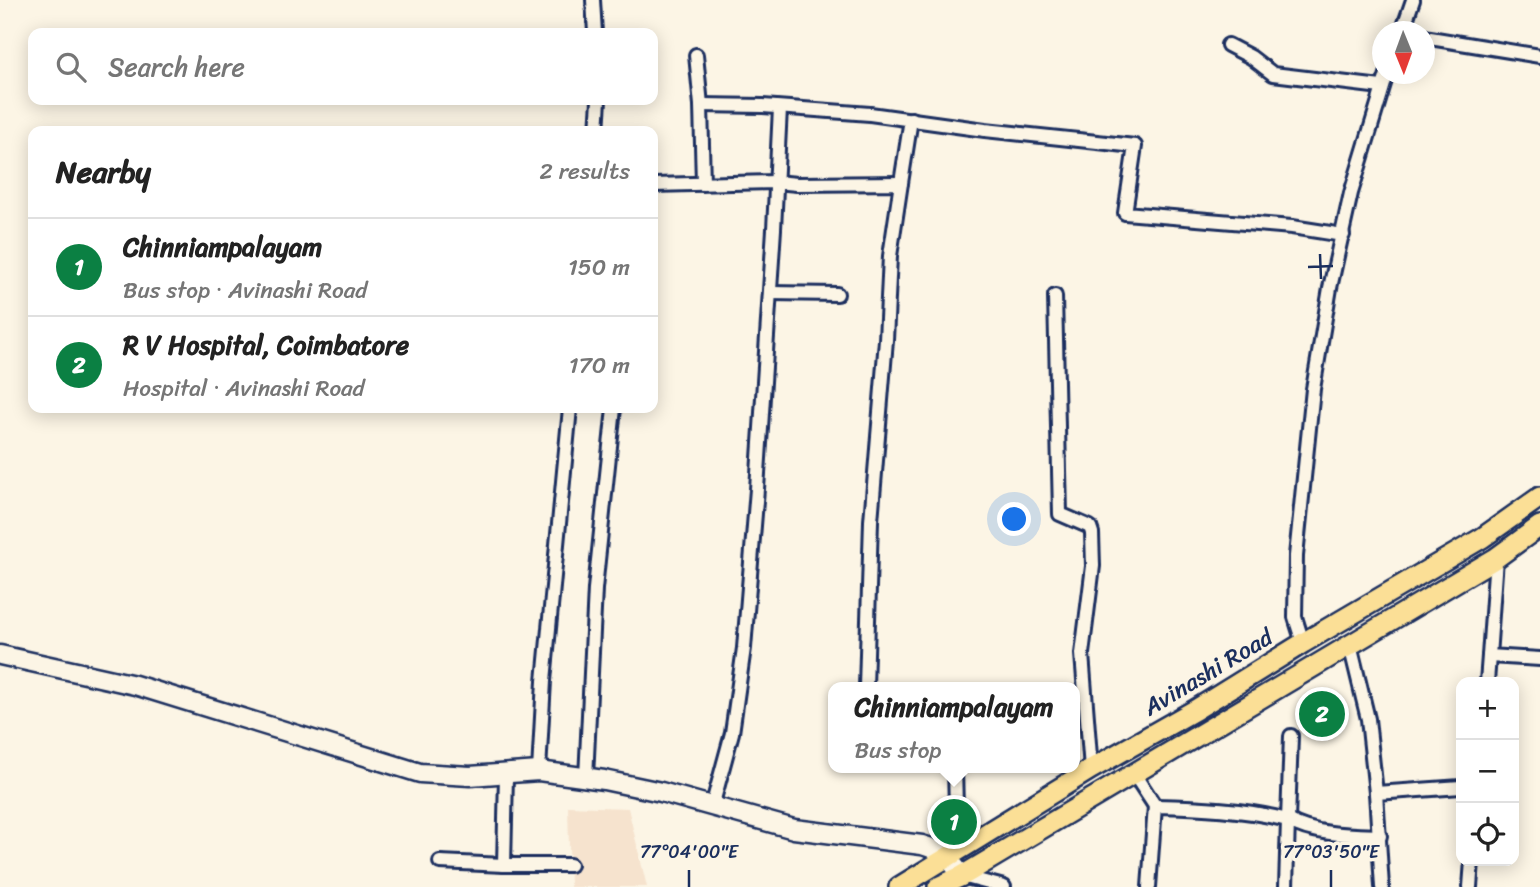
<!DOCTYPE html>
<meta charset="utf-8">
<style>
:root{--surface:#fff;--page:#f2f2f2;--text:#222;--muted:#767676;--line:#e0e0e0;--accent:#0b8043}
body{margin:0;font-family:Sriracha,sans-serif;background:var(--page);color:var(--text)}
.controls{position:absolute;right:21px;bottom:21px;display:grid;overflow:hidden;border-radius:14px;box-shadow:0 4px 18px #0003}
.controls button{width:63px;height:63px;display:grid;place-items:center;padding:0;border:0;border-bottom:2px solid var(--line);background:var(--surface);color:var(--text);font:35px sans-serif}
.compass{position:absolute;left:1372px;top:21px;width:63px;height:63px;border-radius:50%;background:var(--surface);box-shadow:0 4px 18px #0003;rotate:179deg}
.you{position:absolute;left:1015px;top:520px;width:24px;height:24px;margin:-18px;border:5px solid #fff;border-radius:50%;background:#1a73e8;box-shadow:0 0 0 10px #1a73e833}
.badge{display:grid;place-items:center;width:46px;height:46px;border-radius:50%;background:var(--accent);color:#fff;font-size:23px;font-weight:700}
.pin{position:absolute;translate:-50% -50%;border:4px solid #fff;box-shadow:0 2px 7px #0006}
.popup{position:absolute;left:828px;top:682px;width:252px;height:91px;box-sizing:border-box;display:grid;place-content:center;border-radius:14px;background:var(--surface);filter:drop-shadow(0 2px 5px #0005);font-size:23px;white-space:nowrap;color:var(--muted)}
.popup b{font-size:26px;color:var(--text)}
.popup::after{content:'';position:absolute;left:50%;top:100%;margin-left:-14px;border:14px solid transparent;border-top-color:var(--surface)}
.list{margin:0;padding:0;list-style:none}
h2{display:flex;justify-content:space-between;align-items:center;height:91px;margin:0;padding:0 28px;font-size:30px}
h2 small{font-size:23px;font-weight:400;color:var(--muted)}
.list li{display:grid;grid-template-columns:46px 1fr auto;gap:21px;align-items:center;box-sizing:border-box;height:98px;padding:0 28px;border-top:2px solid var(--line)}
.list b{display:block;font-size:26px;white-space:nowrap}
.list p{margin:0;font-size:23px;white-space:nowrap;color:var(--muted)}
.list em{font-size:23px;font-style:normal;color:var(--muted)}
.icon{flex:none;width:38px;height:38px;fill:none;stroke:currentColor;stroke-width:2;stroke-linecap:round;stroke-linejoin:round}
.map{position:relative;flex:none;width:1540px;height:887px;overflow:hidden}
.search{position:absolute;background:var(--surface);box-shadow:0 4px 18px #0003;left:28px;top:28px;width:630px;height:77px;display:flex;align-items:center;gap:18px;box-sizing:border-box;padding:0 24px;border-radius:14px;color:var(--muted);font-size:26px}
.panel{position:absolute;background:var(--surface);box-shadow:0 4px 18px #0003;left:28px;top:126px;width:630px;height:287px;border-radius:14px}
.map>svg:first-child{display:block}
</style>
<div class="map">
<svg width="1540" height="887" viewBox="0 0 1540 887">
<rect width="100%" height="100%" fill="#fcf5e5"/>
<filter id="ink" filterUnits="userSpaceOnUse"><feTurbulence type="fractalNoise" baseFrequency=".0143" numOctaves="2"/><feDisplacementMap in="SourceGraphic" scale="14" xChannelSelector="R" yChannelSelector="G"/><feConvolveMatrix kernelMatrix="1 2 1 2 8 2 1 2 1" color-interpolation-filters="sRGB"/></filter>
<g filter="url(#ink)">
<path fill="#f6e3ce" d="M568,806L628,808L647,887H570Z"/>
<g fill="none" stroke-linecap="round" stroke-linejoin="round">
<defs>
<g id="street">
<path d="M593,0L595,33"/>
<path d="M1402,32L1413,0"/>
<path d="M1424,37L1540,56"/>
<path d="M1228,45L1251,57L1273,74L1381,87"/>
<path d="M696,55L701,105L703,184"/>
<path d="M701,105L763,106L870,114L985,130L1135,146L1125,213L1292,227L1343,235"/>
<path d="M597,131L599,100"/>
<path d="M901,183L911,119"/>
<path d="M653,185L776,182L797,184L901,183L890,256L886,340L871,521L866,687"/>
<path d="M770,293L837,294"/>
<path d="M1055,296L1060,514L1090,527L1092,533L1093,566L1082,654L1091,769"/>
<path d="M1496,558L1489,656L1540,659"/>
<path d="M1303,643L1295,617L1296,556L1313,389L1330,288L1351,193L1387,74"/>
<path d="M1350,645L1368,719L1376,793L1382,887"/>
<path d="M1487,682L1489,656"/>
<path d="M955,768L956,808L976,840"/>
<path d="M539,771L544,681L570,408"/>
<path d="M1134,774L1155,806"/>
<path d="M586,778L595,589L614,408"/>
<path d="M1376,793L1461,787"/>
<path d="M712,807L732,733L744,648L757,489L774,229L780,108"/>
<path d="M440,862L504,865L506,775"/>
<path d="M504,865H570"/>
<path d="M962,876L1004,887"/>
<path d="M1149,887L1155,806C1200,807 1243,809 1288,820L1291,736"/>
<path d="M1286,887L1288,820C1313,835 1350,835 1380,836"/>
<path d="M1470,887L1472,861"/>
</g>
<path id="secondary" d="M0,655L135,685L420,773L470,776L539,771L604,780L661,792L794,829L922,845C944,851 949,858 962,876"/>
<g id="primary">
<path d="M899,887L1091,769L1195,710L1303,643L1482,538L1540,497"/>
<path d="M938,887L962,876L1496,558L1540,526"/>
</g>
</defs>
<use href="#street" stroke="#1b2f5e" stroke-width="18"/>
<use href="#secondary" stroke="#1b2f5e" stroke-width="23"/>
<use href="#primary" stroke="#1b2f5e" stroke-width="24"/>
<use href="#street" stroke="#fcf5e5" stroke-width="12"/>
<use href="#secondary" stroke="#fcf5e5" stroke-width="18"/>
<use href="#primary" stroke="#fbdf96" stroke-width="19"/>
</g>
</g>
<path fill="none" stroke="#1b2f5e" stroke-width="2.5" d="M1320,254L1321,279M1308,267L1333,266M689,870V887M1331,870V887"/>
<g text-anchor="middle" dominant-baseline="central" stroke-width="7" stroke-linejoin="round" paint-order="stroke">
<g font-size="24" fill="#1b2f5e" stroke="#fcf5e5">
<text transform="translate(1208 672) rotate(-31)">Avinashi Road</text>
</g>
</g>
<g font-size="18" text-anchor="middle" fill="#1b2f5e" stroke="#fcf5e5" stroke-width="7" stroke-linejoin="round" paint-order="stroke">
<text x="689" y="858">77°04'00"E</text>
<text x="1331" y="858">77°03'50"E</text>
</g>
</svg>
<div class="controls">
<button>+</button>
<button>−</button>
<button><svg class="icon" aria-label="locate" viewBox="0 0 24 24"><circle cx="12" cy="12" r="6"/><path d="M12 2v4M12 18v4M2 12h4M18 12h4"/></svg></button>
</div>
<svg class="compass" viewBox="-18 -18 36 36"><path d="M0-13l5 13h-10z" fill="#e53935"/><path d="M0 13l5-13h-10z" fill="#767676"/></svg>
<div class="you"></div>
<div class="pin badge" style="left:954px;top:822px">1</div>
<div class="popup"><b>Chinniampalayam</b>Bus stop</div>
<div class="pin badge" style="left:1322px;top:714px">2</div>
<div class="search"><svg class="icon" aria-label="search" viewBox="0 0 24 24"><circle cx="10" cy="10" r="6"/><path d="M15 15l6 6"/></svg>Search here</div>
<section class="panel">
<h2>Nearby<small>2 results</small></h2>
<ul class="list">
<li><span class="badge">1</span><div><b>Chinniampalayam</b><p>Bus stop · Avinashi Road</p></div><em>150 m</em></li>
<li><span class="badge">2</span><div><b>R V Hospital, Coimbatore</b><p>Hospital · Avinashi Road</p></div><em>170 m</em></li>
</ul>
</section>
</div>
